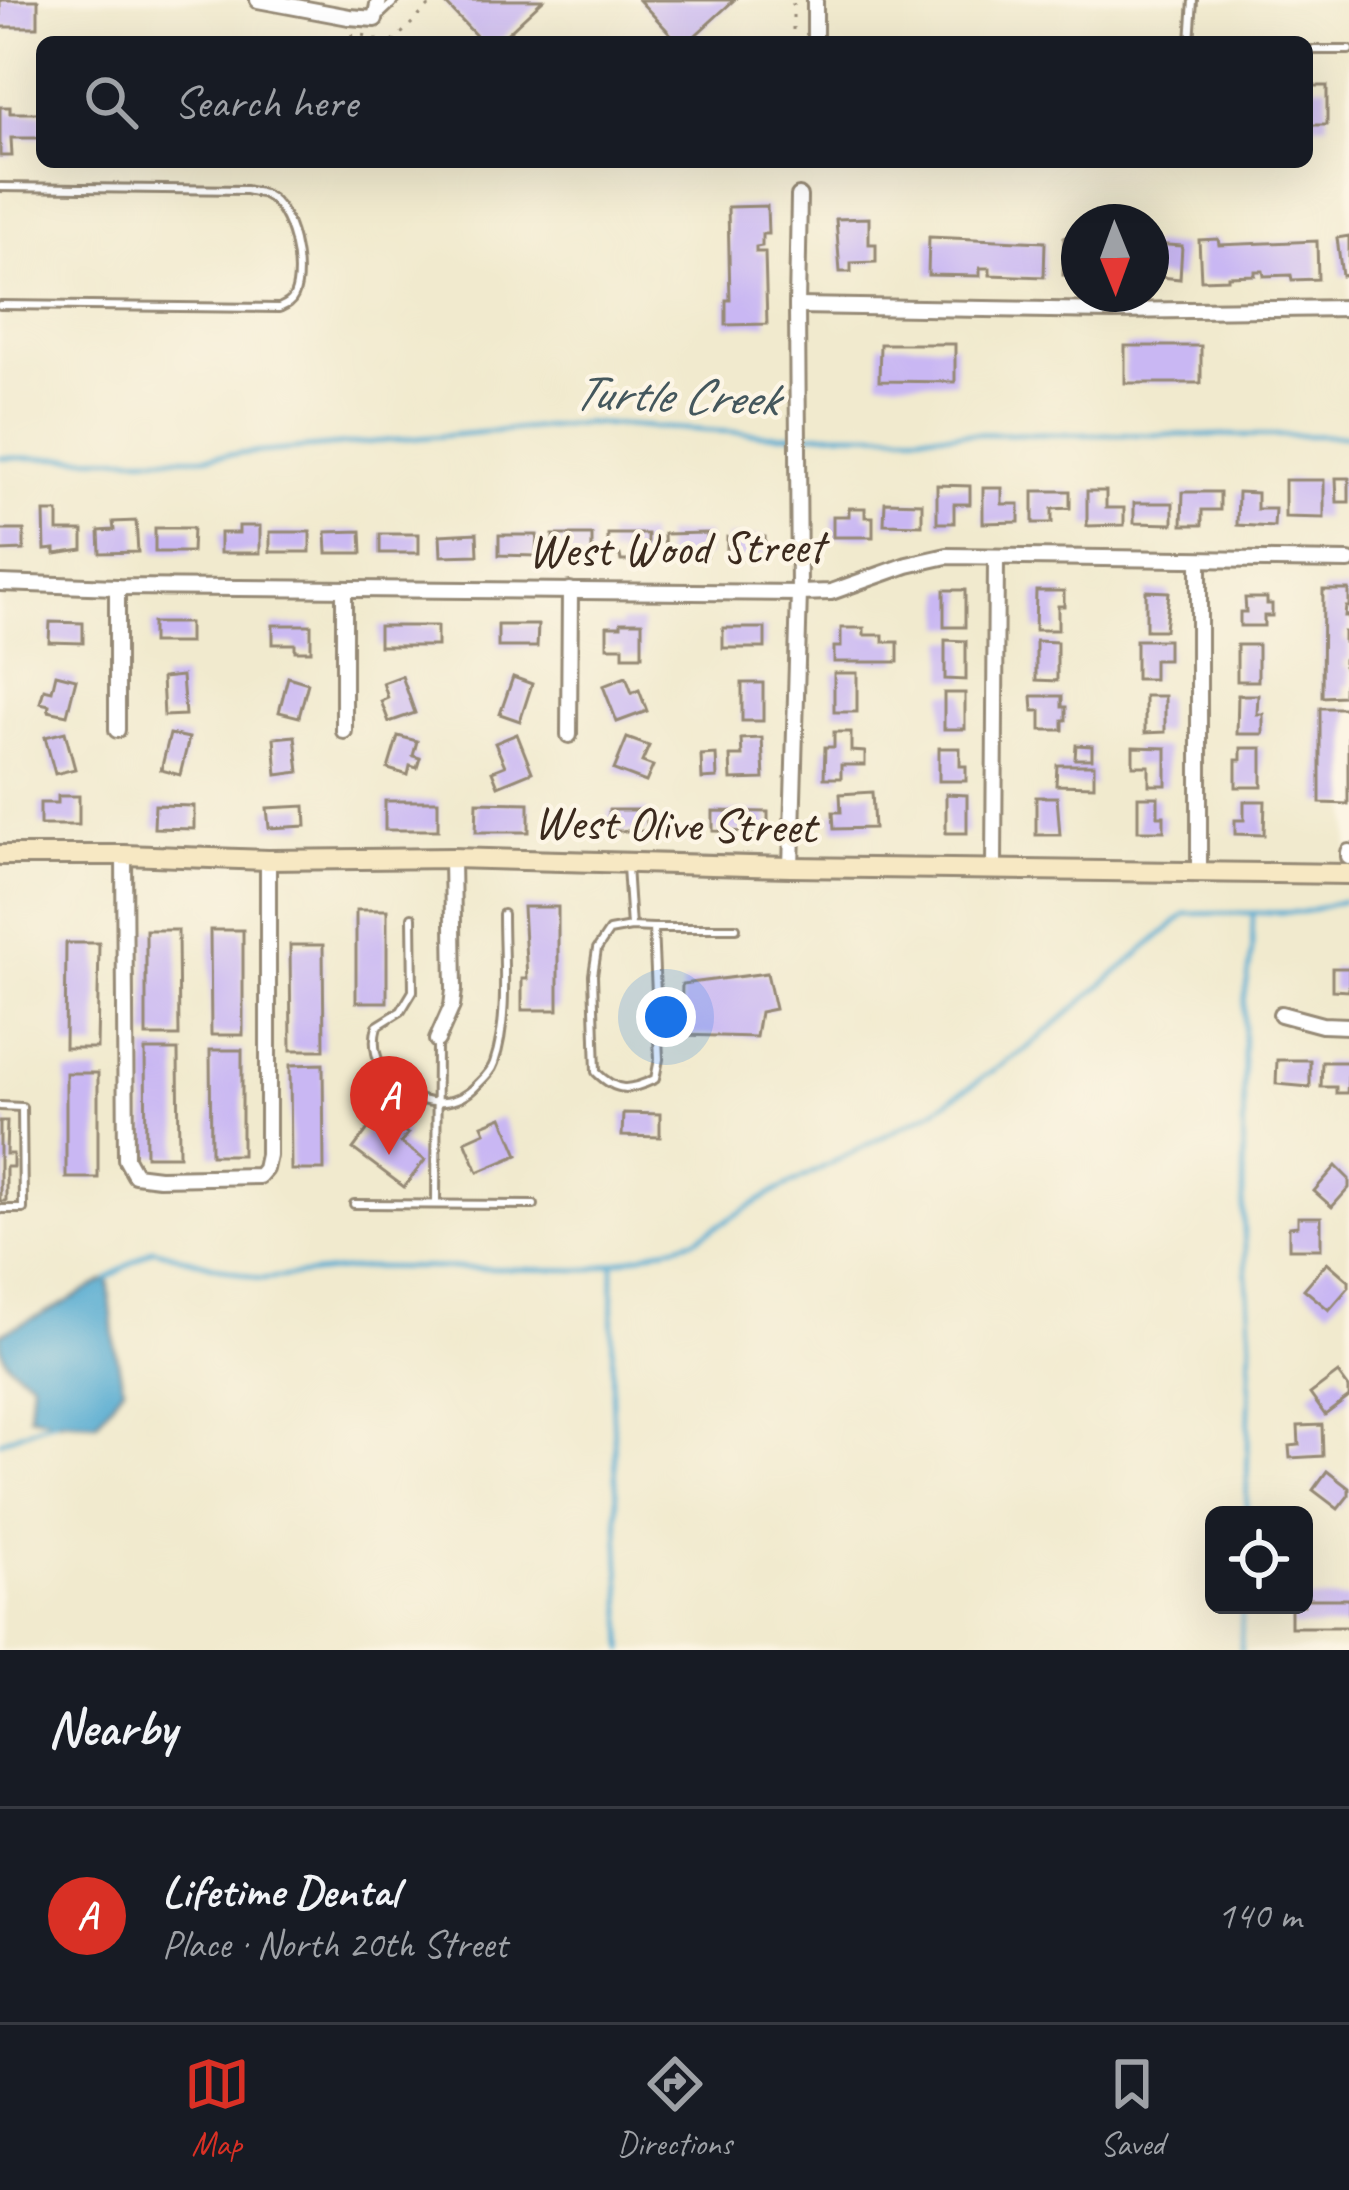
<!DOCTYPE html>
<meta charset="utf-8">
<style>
:root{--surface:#171b24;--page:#242831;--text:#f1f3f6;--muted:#9ea1a6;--line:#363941;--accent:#d93025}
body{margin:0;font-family:Caveat,sans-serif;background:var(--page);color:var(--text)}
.controls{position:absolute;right:36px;bottom:36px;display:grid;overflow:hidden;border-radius:18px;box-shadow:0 12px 48px #0002}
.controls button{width:108px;height:108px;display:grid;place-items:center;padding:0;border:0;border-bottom:3px solid var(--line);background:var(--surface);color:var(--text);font:60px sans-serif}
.compass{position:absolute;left:1061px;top:204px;width:108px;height:108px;border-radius:50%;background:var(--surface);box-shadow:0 12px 48px #0002;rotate:179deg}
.you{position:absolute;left:666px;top:1017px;width:42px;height:42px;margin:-30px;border:9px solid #fff;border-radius:50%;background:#1a73e8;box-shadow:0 0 0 18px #1a73e833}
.badge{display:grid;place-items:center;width:78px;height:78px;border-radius:50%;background:var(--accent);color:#fff;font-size:39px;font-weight:700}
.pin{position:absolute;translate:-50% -99px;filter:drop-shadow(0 3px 6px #0008)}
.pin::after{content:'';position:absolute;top:63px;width:42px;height:36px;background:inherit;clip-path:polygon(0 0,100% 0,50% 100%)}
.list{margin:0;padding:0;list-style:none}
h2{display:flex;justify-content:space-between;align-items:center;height:156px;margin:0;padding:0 48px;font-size:51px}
h2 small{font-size:39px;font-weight:400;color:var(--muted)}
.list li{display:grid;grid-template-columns:78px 1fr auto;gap:36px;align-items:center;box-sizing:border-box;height:216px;padding:0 48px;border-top:3px solid var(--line)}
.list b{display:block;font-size:45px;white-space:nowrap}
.list p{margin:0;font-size:39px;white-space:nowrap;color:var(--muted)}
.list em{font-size:39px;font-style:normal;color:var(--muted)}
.icon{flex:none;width:66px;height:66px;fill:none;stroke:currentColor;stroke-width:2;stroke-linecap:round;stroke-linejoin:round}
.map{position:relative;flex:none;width:1349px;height:1650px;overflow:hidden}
.search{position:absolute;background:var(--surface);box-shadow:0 12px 48px #0002;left:36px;right:36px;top:36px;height:132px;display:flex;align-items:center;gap:30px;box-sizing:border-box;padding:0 42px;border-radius:18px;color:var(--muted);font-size:45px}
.sheet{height:372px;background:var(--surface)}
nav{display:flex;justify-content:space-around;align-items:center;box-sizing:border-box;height:168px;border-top:3px solid var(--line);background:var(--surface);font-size:33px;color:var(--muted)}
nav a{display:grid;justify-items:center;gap:6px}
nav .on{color:var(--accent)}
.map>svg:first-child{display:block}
</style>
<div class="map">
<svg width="1349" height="1650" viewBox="0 0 1349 1650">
<rect width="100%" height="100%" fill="#fcf5e5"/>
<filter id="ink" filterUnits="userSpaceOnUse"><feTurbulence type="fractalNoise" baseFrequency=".00833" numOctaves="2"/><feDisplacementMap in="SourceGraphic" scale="24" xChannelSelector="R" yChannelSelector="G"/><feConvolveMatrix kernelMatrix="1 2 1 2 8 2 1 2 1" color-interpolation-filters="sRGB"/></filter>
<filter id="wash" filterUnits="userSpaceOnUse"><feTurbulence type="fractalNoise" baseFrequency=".004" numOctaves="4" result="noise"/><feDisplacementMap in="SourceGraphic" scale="48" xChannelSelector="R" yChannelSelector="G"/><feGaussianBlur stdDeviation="2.7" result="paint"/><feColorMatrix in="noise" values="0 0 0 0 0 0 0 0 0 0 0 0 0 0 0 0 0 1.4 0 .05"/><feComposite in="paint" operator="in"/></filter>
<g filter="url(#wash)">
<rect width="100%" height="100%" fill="#f1eace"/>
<path fill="#54abd1" stroke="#486a78" stroke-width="3" d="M108,1278L115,1346L123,1387L97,1422L55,1420L29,1415L32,1381C11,1367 0,1362 0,1334L61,1305Z"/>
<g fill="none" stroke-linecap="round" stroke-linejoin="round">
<g stroke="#54abd1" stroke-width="4.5">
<path d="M0,458L203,457L587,423L779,435L836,433L1349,436"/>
<path d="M613,1266L612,1397L624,1650"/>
<path d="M107,1279L153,1249L260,1279L370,1267L589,1270L694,1240L771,1194L933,1111L1026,1049L1186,914L1303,912L1343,901"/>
<path d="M0,1441L56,1419"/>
<path d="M1246,1515L1251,1343L1243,1215L1244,1003L1252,951L1253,916"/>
<path d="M1241,1650L1242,1605"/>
</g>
</g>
<g id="blocks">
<g fill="#c9b7f3">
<rect x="0" y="0" width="38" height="27"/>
<path d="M448,0H543L498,42H482L445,3Z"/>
<path d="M639,0H734L688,42H678Z"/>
<rect x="1307" y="86" width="20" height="39"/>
<path d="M0,107H10V113H42V138H11L12,156H0Z"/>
<path d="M767,206L768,234H762V246L756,247V252H765L767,324L726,325V300H730L728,207Z"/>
<path d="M869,218V244H876V262L851,263V272H840L836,219Z"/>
<path d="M1349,236V275L1342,276L1337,238Z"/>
<path d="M929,237L1045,242L1044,277L990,275V268H980V276L928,275Z"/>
<path d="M1064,237L1079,238V276L1063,275Z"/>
<path d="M1218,239L1219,245L1317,241L1318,279L1292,280L1291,275L1264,276L1263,271H1255V275L1228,276V279L1201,280L1199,240Z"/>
<path d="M1151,244L1182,246L1180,279L1151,276Z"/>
<path d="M880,344H955V382L879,381Z"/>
<rect x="1125" y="346" width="76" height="37"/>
<path d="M1336,478H1349V502H1337Z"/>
<path d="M1285,480H1324V518L1285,517Z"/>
<path d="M937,485L970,486V504H954V523H937Z"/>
<path d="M983,488H1002V504H1019V522L983,523Z"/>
<path d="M1033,491H1070V508L1052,509V523H1033Z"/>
<path d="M1087,491H1106V508H1124V525L1087,526Z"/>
<path d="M1183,492H1220V510H1202V525H1182Z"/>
<path d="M1238,492L1257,493V509H1275L1274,527L1237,525Z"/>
<path d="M885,502L922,503V525L884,524Z"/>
<path d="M1134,503H1173V524L1134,523Z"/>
<path d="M849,508H865V517H873V537H833V516H849Z"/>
<path d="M44,512H58V531H83V550L55,554V549L45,550Z"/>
<path d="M136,521L138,552L100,553L99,531L114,530L113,522Z"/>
<path d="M239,526H260V553H220V533H239Z"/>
<path d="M155,528H193L192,552H155Z"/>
<path d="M0,530H24V550L0,551Z"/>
<path d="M361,531L362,553H327L326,532Z"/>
<rect x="270" y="532" width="40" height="20"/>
<path d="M477,533L478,555L441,556L440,535Z"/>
<path d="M707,533V556L665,557L664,534Z"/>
<rect x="380" y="534" width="39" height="19"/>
<path d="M608,534H648V568H639V561H621L620,555H608Z"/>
<path d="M499,535H537L536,556L499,555Z"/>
<rect x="553" y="535" width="39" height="22"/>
<rect x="727" y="537" width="38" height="21"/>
<rect x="944" y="590" width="21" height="37"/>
<path d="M1323,590H1349V607H1346L1345,616H1349V632H1344V642L1349,641V660H1344V668H1349V685H1344V696L1322,697Z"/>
<path d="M1036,591H1064V606H1058V630H1035Z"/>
<path d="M1146,591L1169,592L1165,630H1146Z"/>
<path d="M1245,598H1267V604H1272V616H1264V626H1240V612H1246Z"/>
<path d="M50,622L83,623V643L49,642Z"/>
<path d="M621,622H642V656H623V647H607V626H621Z"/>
<rect x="152" y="623" width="37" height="20"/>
<path d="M273,625H311V651H295V644H273Z"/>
<path d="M498,625H538L537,647H498Z"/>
<rect x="379" y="626" width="58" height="20"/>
<rect x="723" y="628" width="42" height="20"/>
<path d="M841,628H864V635H883V642H898V662H834V647H841Z"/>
<path d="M945,640L966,641V680L945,679Z"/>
<path d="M1136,640H1168V660H1154V679H1136Z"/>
<path d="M1036,641L1057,642V681L1036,680Z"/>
<rect x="1237" y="645" width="21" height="36"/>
<rect x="834" y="673" width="23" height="39"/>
<path d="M56,674L76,679L67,715L48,711L49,705L40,703L44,689L52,691Z"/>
<path d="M182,676L185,715L164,716L162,678Z"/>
<path d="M402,676L415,713L389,722L381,701L388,698L383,683Z"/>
<path d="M288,677L308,683L299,717L279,712Z"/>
<path d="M513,677L532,684L520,721L500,714Z"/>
<path d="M626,677L632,693L639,690L647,711L617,722L603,686Z"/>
<rect x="742" y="683" width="21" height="38"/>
<rect x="944" y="693" width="21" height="36"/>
<path d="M1238,695H1258L1257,714H1263V734H1237Z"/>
<path d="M1032,696H1062V707H1066V720H1063V730H1041V711H1033Z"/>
<path d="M1145,696H1165V732L1145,733Z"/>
<path d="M1320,708H1348V804L1320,803Z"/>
<path d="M65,732L75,769L55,774L45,737Z"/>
<path d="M834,732H851V751L865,752V765H841V778H824L825,747H834Z"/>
<path d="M170,734L189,738L180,775L161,770Z"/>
<path d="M517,734L532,772L498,786L492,771L505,766L495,743Z"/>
<path d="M295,736L299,772L277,775L274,738Z"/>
<path d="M398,736L417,741L413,756L420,758L417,768L410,766L408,775L388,769Z"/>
<path d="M627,738L649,746L642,762L653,766L646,782L614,770Z"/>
<path d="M762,738L764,779L731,780L730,756H742L741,739Z"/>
<path d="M1076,745L1092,746V759H1075Z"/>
<path d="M1133,747L1166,748V785H1149V766H1133Z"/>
<path d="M939,748H960V766H966V781H939Z"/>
<path d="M1241,748H1262V787H1236V760H1241Z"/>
<path d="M716,754L717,778L702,779L701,755Z"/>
<path d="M1057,765H1094V786L1056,785Z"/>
<path d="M872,792L874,828L834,829L833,812H841L840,794Z"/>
<path d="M946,794L967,795V833H946Z"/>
<path d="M58,796H79V825H40V803H58Z"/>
<path d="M1036,797H1057L1060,835H1036Z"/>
<path d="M1138,797H1158V816H1164V831H1138Z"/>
<rect x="385" y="801" width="53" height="29"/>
<path d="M1244,801H1265L1264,835L1235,834V820H1244Z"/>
<path d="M477,802L529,803V832H476Z"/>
<path d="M155,805L194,806V829L154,828Z"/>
<path d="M305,806L306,826L269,828L267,808Z"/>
<path d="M609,810H647V831H608Z"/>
<path d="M713,811L768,812V832L713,831Z"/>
<path d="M523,907H558V1010H522V979H527Z"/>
<rect x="356" y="910" width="31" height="92"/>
<path d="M146,930H178L179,1036H146Z"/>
<path d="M210,930H243V1035H211Z"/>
<path d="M66,943H99L97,1048H65Z"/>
<path d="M290,945H323L324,1050H291Z"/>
<path d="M1332,968H1349V991L1332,990Z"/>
<path d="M767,973L775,1009L760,1012L756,1037L681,1035L682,984Z"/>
<path d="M145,1050H178L179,1156H146Z"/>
<path d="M210,1050H242V1155H211Z"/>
<path d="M1277,1060H1310V1087L1276,1084Z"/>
<path d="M1322,1062H1349L1347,1093H1336V1087H1321Z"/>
<path d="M323,1064L324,1170H291L290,1065Z"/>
<rect x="66" y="1073" width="32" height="105"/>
<path d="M623,1113L660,1114V1137L622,1136Z"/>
<path d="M502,1117L518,1155L478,1172L465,1141L485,1132L482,1125Z"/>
<path d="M390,1120L408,1134L401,1143L425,1160L404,1187L353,1149L373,1122L384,1129Z"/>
<path d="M0,1121H7L6,1154H13V1167H6V1201H0Z"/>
<path d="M1336,1166L1349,1179V1188L1332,1207L1314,1191Z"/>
<path d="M1298,1217H1321V1249H1289V1227L1298,1226Z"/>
<path d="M1327,1262L1349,1281V1287L1329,1310L1304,1289Z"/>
<path d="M1338,1373L1349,1388V1397L1325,1415L1310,1394Z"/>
<path d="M1322,1425L1323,1456L1290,1458L1289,1446L1299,1445L1298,1426Z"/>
<path d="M1327,1471L1349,1488V1495L1338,1509L1313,1490Z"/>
<path d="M1304,1599H1349V1627H1291V1605H1304Z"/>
</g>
</g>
</g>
<g filter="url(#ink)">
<use href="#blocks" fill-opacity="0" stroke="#968a76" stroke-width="3"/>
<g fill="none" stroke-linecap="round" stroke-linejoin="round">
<defs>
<g id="service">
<path d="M378,17L396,0"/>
<path d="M1190,42L1193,0"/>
<path d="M1307,50H1349"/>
<path d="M0,187L246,190C253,192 260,192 266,195C292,208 305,270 294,296C291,303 285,305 279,308L0,305"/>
<path d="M627,866L631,927L609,931L597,949L593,975L596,1072C617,1093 629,1091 655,1079L659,1059L653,928L631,927"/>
<path d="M412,917L413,991L401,1011L377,1026C361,1082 437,1129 477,1085C484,1078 491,1072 494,1063C509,1020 503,960 503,914"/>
<path d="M653,928H736"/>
<path d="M0,1106L22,1107L23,1209H0"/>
<path d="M354,1204L534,1205"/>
<path d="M436,1204L437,1043"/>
</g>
<g id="minor">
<path d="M258,0L349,17L375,19L379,0"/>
<path d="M815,0V42"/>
<path d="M797,306L1112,311L1349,308"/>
<path d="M1199,561V873"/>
<path d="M0,583L117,587L799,593L831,592L907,565L947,556L1349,561"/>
<path d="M344,589V731"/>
<path d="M117,730V587"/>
<path d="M569,735L570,590"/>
<path d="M1349,852V857"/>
<path d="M124,855L126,1159L135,1175L159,1178L259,1176L265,1169L268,1155V860"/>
<path d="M791,867L799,593L797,306L799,196"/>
<path d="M994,868L996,558"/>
<path d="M1281,1014L1322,1025L1349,1026"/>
<path d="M437,1040L452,1006L454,990L452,858"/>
</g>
<path id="secondary" d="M0,855H124L268,860L452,858L791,867L1349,874"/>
</defs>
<use href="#service" stroke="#968a76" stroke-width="12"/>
<use href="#minor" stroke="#968a76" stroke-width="20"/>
<use href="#secondary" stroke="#968a76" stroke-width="24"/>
<g stroke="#968a76" stroke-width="3" stroke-dasharray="3 9" stroke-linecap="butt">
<path d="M328,42C346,36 363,30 380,42"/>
<path d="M393,42L435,0"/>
<path d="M793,42V0"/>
</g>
<use href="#service" stroke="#fff" stroke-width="6"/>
<use href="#minor" stroke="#fff" stroke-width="14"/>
<use href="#secondary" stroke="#f7e8c3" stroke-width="18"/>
</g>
</g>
<g text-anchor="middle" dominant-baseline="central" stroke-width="9" stroke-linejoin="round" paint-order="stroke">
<g font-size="48" fill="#3b2a1e" stroke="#fcf5e5">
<text transform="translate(676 548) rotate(-1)">West Wood Street</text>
<text transform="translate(675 824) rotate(1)">West Olive Street</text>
</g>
<g font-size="51" font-style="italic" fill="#44575d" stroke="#fcf5e5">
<text transform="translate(675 395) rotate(2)">Turtle Creek</text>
</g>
</g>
</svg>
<div class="controls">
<button><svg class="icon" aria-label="locate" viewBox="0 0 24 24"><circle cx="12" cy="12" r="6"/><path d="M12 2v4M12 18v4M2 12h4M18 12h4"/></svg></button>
</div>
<svg class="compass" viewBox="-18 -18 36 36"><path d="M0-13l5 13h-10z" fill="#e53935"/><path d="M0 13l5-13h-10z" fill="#9ea1a6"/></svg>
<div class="you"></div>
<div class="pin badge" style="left:389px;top:1155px">A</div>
<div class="search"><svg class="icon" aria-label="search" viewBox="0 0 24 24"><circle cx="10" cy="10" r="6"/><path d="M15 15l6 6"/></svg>Search here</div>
</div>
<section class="sheet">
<h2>Nearby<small></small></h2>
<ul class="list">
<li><span class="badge">A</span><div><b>Lifetime Dental</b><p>Place · North 20th Street</p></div><em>140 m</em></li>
</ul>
</section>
<nav>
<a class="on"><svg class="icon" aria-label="map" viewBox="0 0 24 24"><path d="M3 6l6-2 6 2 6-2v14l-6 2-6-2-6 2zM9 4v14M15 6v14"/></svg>Map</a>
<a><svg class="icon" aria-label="directions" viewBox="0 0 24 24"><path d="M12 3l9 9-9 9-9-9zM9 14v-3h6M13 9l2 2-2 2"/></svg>Directions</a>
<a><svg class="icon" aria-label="saved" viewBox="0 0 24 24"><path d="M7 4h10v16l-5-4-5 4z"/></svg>Saved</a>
</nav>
